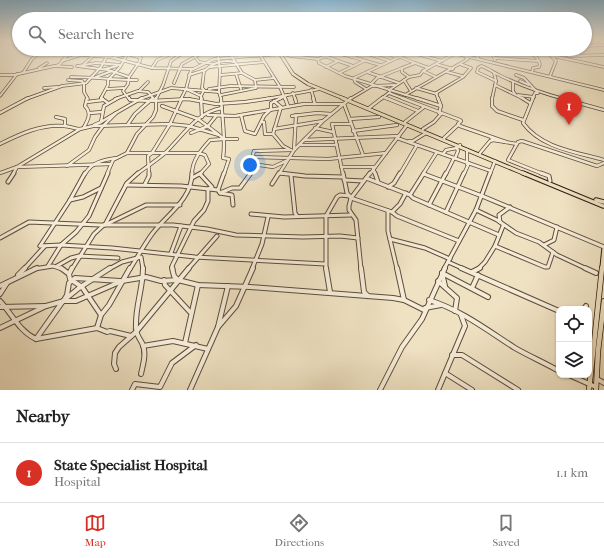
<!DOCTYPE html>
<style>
:root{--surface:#fff;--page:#f2f2f2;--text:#202124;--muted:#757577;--line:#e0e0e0;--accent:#d93025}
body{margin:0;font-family:"IM FELL French Canon",serif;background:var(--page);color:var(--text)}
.controls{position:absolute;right:12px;bottom:12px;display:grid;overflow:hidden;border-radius:8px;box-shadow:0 1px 3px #0004}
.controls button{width:36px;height:36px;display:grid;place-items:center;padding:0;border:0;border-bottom:1px solid var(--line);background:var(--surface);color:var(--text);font:20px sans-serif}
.you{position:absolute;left:250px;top:165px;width:14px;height:14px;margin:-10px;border:3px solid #fff;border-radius:50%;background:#1a73e8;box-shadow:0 0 0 6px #1a73e833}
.badge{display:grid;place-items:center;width:26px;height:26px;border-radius:50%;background:var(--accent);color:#fff;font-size:13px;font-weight:700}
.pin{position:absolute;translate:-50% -33px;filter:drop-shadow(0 1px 2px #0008)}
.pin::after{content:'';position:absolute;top:21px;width:14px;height:12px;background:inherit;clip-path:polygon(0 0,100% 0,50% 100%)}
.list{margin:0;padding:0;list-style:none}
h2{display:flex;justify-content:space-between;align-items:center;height:52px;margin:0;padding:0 16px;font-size:17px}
h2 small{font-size:13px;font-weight:400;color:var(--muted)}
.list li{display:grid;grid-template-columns:26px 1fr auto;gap:12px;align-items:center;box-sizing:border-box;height:60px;padding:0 16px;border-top:1px solid var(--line)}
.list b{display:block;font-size:15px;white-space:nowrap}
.list p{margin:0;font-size:13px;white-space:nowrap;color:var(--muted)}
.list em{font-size:13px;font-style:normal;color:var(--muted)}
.icon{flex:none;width:22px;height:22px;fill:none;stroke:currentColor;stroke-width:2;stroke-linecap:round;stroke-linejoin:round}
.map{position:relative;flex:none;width:604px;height:390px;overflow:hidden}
.search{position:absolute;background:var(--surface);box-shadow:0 1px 3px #0004;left:12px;right:12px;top:12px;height:44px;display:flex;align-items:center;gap:10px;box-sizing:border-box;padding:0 14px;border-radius:22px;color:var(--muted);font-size:15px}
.sheet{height:112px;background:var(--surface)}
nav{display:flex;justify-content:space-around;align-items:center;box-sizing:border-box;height:56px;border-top:1px solid var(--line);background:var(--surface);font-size:11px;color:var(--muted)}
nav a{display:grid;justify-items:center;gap:2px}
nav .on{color:var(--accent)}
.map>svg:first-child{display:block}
</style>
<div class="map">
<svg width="604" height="390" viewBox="0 0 604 390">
<rect width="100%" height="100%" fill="#efe2c3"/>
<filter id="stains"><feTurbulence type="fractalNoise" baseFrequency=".005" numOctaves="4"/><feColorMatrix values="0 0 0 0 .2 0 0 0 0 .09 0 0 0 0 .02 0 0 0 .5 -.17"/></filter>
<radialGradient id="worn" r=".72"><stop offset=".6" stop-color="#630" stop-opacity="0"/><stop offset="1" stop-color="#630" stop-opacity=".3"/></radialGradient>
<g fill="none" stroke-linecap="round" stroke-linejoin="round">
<defs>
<g id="minor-far3">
<path d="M589,40L598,45"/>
<path d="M585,46L604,45"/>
<path d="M78,49L79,51L93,52L100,55"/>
<path d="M314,49H320"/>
<path d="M325,49L380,65"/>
<path d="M380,49L388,51"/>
<path d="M399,49L442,61"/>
<path d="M437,49L604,90"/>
<path d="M465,49L474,50"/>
<path d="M473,49L478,58"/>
<path d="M490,49L495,60"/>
<path d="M527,49L537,58L540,64L539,67L533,68L532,72"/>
<path d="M545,49L556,61L550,76"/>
<path d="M551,49L569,56L604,55"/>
<path d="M570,49L581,56"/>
<path d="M142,50L201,54"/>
<path d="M185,50L195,49"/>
<path d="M362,52L390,61"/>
<path d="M491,52L531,53"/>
<path d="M282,53L291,56L318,59L346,49"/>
<path d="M284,53L292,49"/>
<path d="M386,53L398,58"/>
<path d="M221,54L248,49"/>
<path d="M418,54L425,49"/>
<path d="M83,55L110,57L152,68L193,69"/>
<path d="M260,55L280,87L285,99"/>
<path d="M344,55L348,49"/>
<path d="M375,56L392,49"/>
<path d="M553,56L604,67"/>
<path d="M114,57L128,54L141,58"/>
<path d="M327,57L353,66"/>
<path d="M352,57L369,49"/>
<path d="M400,57L415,63"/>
<path d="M196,58L199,62L214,64"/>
<path d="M495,58L539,61"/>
<path d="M318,59L319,63L345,76L419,99"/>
<path d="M62,61L83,54"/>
<path d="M84,64L93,56"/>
<path d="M436,64L453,69"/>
<path d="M55,66L59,65L72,49"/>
<path d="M77,66L108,70L129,77L128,84L123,91L129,99"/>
<path d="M78,66L96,63L121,65"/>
<path d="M210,67L264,62"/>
<path d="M326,67L338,61"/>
<path d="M39,68L47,63"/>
<path d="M152,68L157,60L173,53"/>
<path d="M105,69L117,66"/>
<path d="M423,71L436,77"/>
<path d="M367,72L399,83"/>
<path d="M447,72L462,76"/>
<path d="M23,73L32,59L43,49"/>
<path d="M339,73L364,61"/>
<path d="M236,74L241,89"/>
<path d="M0,75H14L54,66L72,67"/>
<path d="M189,75L205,70"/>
<path d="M221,75L242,73"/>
<path d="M516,75L524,78L537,92"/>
<path d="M71,77C93,77 115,80 137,80"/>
<path d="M96,77L112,71"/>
<path d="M129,77L140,61L141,49"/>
<path d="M409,77L402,72V68L415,63L429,68"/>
<path d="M68,80L82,81L84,84V92L88,99"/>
<path d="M255,80L274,78"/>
<path d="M404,80L411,91"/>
<path d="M496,81L477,72L478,68L481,66C488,68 494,73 501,76C522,86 542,93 564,99"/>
<path d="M520,81L529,85"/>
<path d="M513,82V91L515,94"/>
<path d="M174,83L182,64L209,49"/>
<path d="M371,84L377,78L402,68"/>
<path d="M495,85L524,99"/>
<path d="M44,88L57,87"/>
<path d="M416,88L437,94"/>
<path d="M107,89L124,88"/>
<path d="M186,89L201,96L202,99"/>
<path d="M209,89L230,86L294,87"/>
<path d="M366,89L355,82L354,78L410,52"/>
<path d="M140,90L148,82"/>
<path d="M311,90L314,99"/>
<path d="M389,90L409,77L420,75L423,71L454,54"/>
<path d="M293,93L295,99"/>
<path d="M389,93L405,99"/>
<path d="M221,95L256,88L255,80L242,73L232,57"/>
<path d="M405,95L468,59L466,58"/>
<path d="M518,95L534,97"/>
<path d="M0,96L17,74"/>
<path d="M201,96L204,90L202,88L204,71C213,63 222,59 234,62"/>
<path d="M383,97L388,99"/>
<path d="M26,99L62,86L86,83L101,67L111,49"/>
<path d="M103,99L101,98L108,85V80L120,67L130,49"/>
<path d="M115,99L138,91L148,92L154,99"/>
<path d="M140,99L171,88L219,92"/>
<path d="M156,99L163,85L171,61L184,52L185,49"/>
<path d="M181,99L186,89L191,70L214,59L280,54"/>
<path d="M186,99H190"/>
<path d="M221,99L219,92L220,70L218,56L223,49"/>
<path d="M266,99L320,89"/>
<path d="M279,99L287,95"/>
<path d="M350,99L372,86L395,85"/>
<path d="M381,99L390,92"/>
<path d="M438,99L436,93L463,77L471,68L460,64"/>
<path d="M492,99L496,81L494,73"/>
<path d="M532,99L535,93H538"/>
</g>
<g id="minor-far2">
<path d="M101,98L108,103"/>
<path d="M129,98L130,100L152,101L188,99L216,104L245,102L272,98"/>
<path d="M201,98L202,117"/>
<path d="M221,98C222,118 226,139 223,158L229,159L224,174"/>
<path d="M285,98L288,106"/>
<path d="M295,98L296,102"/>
<path d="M313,98L315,104"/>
<path d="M386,98L418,111"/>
<path d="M402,98L460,120L461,121L458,124L460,126L506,142"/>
<path d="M416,98L441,106"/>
<path d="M438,98L441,106L439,113"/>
<path d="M492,98V106L497,111L523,120"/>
<path d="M522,98L530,103"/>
<path d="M533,98L523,123C541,148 576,152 604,160"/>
<path d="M560,98L604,110"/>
<path d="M87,102L103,100"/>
<path d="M162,106L198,119L218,134"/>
<path d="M369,108L382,98"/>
<path d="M0,113L28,98"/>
<path d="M90,113L102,112"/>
<path d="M208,115L235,116L304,104H344L363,155"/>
<path d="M241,115L245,131L255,134L264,116L271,109V103L281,98"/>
<path d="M292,116L317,113L331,114"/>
<path d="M56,117L65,119V126"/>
<path d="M350,119L379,117"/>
<path d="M101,122L116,113"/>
<path d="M262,122H264L265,134H273"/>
<path d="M405,122L424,107"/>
<path d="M128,124L135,114L153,98"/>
<path d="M94,125L101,122L104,106L118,98"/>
<path d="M84,127C88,120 92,113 85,106L87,98"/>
<path d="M315,128L333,132"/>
<path d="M274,129L323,121L351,98"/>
<path d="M423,129L434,122L441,114"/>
<path d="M353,131L397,125"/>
<path d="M191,133L208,126L216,116"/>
<path d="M273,134L281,107L274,101"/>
<path d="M273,134L283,146L289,149"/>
<path d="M491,137L493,140L517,144"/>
<path d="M397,138L491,171"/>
<path d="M444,138L458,125"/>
<path d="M304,140L399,136"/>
<path d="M409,141H413L426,133"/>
<path d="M0,144C20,134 41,124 64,126C70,126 75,129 80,129"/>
<path d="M300,145H337"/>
<path d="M294,150L296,115"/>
<path d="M467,150V164"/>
<path d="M127,153H198L205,155L209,164L200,174"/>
<path d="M480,153L490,141L493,140"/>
<path d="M443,154L446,150L457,148"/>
<path d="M252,157L328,159L386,153"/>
<path d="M455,158L458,151L457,148L460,145"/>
<path d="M253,164L273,167L286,161"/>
<path d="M67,166L89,150L95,137L103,126L116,113L142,98"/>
<path d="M341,167H375"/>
<path d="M373,168L375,174"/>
<path d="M0,173L17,167L80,129L93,126L170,124L189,126L219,135L224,139H237"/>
<path d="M280,173L286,174"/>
<path d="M13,174L17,167L111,164"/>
<path d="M85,174C92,162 103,160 116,158"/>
<path d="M107,174L113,160L127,153L137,134L153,117L156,110V98"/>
<path d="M137,174C146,167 156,161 165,153C182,137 196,112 222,108"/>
<path d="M149,174L148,156L152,153L170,124L182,98"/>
<path d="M192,174C192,160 201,150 210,140L224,139"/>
<path d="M250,174C254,166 251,159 254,151L291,150"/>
<path d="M279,174L294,150L322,122"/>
<path d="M343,174L332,124H351"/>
<path d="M370,174L407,125"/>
<path d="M400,174L417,145"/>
<path d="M423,174L437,152"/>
<path d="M446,174L454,158"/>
<path d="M464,174L469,163"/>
<path d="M490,174L495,161"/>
<path d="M543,174L508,160L518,142L522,141L597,166L604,163"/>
</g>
<g id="minor-far1">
<path d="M224,173L218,190L220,193L232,195L233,205"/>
<path d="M280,173L305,176L343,177"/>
<path d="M343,173L347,193L351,198L392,212L400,204L406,193"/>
<path d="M375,173L378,182"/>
<path d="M541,173L549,176L550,181"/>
<path d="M424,174L482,196L604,247"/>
<path d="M291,175L295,213L297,216"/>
<path d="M192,178L201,173"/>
<path d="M366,178L410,195L413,198L499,235"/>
<path d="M344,180L363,181"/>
<path d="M8,182L14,173"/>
<path d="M145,184L149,176V173"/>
<path d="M272,184L279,173"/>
<path d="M126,185L181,186L218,190"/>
<path d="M388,187L394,183L400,173"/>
<path d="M220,193L232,188H240L251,173"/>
<path d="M410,195L424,173"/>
<path d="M70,200L83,197L101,188"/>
<path d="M429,205L446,173"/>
<path d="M476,210L497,220L516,233L539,242L557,255L587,269"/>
<path d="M388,211V231L397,269"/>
<path d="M392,212L397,216L459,241"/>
<path d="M446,212L464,173"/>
<path d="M251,214L284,217L351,215"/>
<path d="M500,222L499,215L510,207"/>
<path d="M105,225L146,205H180"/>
<path d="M503,226L495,246L545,267H548L553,252"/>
<path d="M0,238L29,222L100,225H173L207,229L236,235L303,237L340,236L358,238"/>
<path d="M390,239L425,248L450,259"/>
<path d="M544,245L554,240L557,227"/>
<path d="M40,246L61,245L112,248L195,257L325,264"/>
<path d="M40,246L70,200L85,173"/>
<path d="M171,253L181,226"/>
<path d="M448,262L464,269"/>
<path d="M48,266L61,245L76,232L89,216L108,173"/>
<path d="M57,266L71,258L79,256L118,258"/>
<path d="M24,269L45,246"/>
<path d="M34,269L53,266L62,269"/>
<path d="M72,269L94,234L106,223L127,183L138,173"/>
<path d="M109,269L122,262L141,257L143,269"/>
<path d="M130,269C137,258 144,245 152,234C166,215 192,200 192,173"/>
<path d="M173,269L172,266L194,221L204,210L208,201V189L212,187L200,174"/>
<path d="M188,269L217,236"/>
<path d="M252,269L262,244L268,217"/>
<path d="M326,269V216L337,197L340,195L350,196"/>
<path d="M361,269L356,220L349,210V206L351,198L370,173"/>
<path d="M444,269L476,210L490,173"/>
<path d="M478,269L485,262L495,246"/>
</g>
<g id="minor">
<path d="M61,268L69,274"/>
<path d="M72,268L69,274L70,279L82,287L101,315"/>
<path d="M172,268L174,276L178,280"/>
<path d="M326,268L330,292"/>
<path d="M361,268L364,292L368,296"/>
<path d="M397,268L404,300"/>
<path d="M461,268L559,311"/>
<path d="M585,268L596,273"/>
<path d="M472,272L480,268"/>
<path d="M442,273L488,297"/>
<path d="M442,273L445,286"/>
<path d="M18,275L25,268"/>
<path d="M164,280L165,285L190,312"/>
<path d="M438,281L457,298L455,311"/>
<path d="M0,286L37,268"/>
<path d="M472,288L478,275"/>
<path d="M0,294L7,283"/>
<path d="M64,300L67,295L69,283L75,278L120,281"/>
<path d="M429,300C461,310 487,330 515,348C529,356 545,363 559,371"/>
<path d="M0,301C12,314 19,331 36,339L97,328L107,332L110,331L131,336"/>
<path d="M0,307L46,306"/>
<path d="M425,308L441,305"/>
<path d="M584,309L586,306"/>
<path d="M218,327L236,306L253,268"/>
<path d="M0,328L46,306L64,301H76L122,281L146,277L161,281L178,280L198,285L250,287L393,298L404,300L424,310"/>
<path d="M97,328L101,315L109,305L130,268"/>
<path d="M36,339L63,301L79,288L110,268"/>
<path d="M185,343L198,285"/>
<path d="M143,346L173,341L208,349"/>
<path d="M452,355H462L518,390"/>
<path d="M116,369L114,364L115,353L119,347L136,332L189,268"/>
<path d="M445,373L472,390"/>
<path d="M141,374C143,364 147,353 142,343C138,336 135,332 136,323C136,305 143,287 143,268"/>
<path d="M569,375L596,387"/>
<path d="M597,379L604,383"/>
<path d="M132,390L135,384L160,387L172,363L196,345"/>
<path d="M190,390L218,327L228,286"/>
<path d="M380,390L402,347L422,319L445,268"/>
<path d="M438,390L465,326L461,315"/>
</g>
<path id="major-far3" d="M277,49L293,74L308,84L345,99"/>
<path id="major-far2" d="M342,98L525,174"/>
<g id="major-far1">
<path d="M523,173L603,206"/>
<path d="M596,200L604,202"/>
<path d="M602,269L604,249"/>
</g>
<g id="major">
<path d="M589,390L602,268"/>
<path d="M596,390L598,351L604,301"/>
</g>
</defs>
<use href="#minor-far3" stroke="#5e4e3c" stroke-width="3.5"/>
<use href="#minor-far2" stroke="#5e4e3c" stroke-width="4"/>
<use href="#minor-far1" stroke="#5e4e3c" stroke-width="5"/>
<use href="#minor" stroke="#5e4e3c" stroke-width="6"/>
<use href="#major-far3" stroke="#2d1c0f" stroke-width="4"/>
<use href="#major-far2" stroke="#2d1c0f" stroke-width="4.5"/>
<use href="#major-far1" stroke="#2d1c0f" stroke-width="5.5"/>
<use href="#major" stroke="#2d1c0f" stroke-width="6"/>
<use href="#minor-far3" stroke="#f5ecd8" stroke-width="2"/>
<use href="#minor-far2" stroke="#f5ecd8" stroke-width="2.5"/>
<use href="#minor-far1" stroke="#f5ecd8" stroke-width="3"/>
<use href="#minor" stroke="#f5ecd8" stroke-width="4"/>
<use href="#major-far3" stroke="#efe2c3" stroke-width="2.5"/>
<use href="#major-far2" stroke="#efe2c3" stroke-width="3"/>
<use href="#major-far1" stroke="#efe2c3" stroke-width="3.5"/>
<use href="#major" stroke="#efe2c3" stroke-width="4.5"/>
</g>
<linearGradient id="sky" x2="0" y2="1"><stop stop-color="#89b8d4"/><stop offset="0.42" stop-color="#f8f2e4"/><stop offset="1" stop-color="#f8f2e4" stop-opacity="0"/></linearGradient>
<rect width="604" height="95" fill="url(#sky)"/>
<rect width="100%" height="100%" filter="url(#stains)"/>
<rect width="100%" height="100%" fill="url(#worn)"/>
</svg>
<div class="controls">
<button><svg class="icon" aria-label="locate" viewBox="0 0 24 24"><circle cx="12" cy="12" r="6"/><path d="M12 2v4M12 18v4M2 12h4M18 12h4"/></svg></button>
<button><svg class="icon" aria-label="layers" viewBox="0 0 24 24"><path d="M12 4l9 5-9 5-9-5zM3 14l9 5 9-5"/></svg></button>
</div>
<div class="you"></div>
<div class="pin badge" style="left:569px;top:125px">1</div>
<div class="search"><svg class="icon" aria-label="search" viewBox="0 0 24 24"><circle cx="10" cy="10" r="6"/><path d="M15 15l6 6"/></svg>Search here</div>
</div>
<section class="sheet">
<h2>Nearby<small></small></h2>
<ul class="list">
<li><span class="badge">1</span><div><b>State Specialist Hospital</b><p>Hospital</p></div><em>1.1 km</em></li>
</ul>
</section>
<nav>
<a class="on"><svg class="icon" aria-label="map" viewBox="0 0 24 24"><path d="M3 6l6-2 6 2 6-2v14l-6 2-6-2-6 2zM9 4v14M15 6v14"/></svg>Map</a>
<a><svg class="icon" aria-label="directions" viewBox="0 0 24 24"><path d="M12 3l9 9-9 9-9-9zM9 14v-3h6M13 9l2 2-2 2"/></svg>Directions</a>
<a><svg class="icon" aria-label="saved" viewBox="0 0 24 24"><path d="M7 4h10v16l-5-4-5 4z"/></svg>Saved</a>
</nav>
